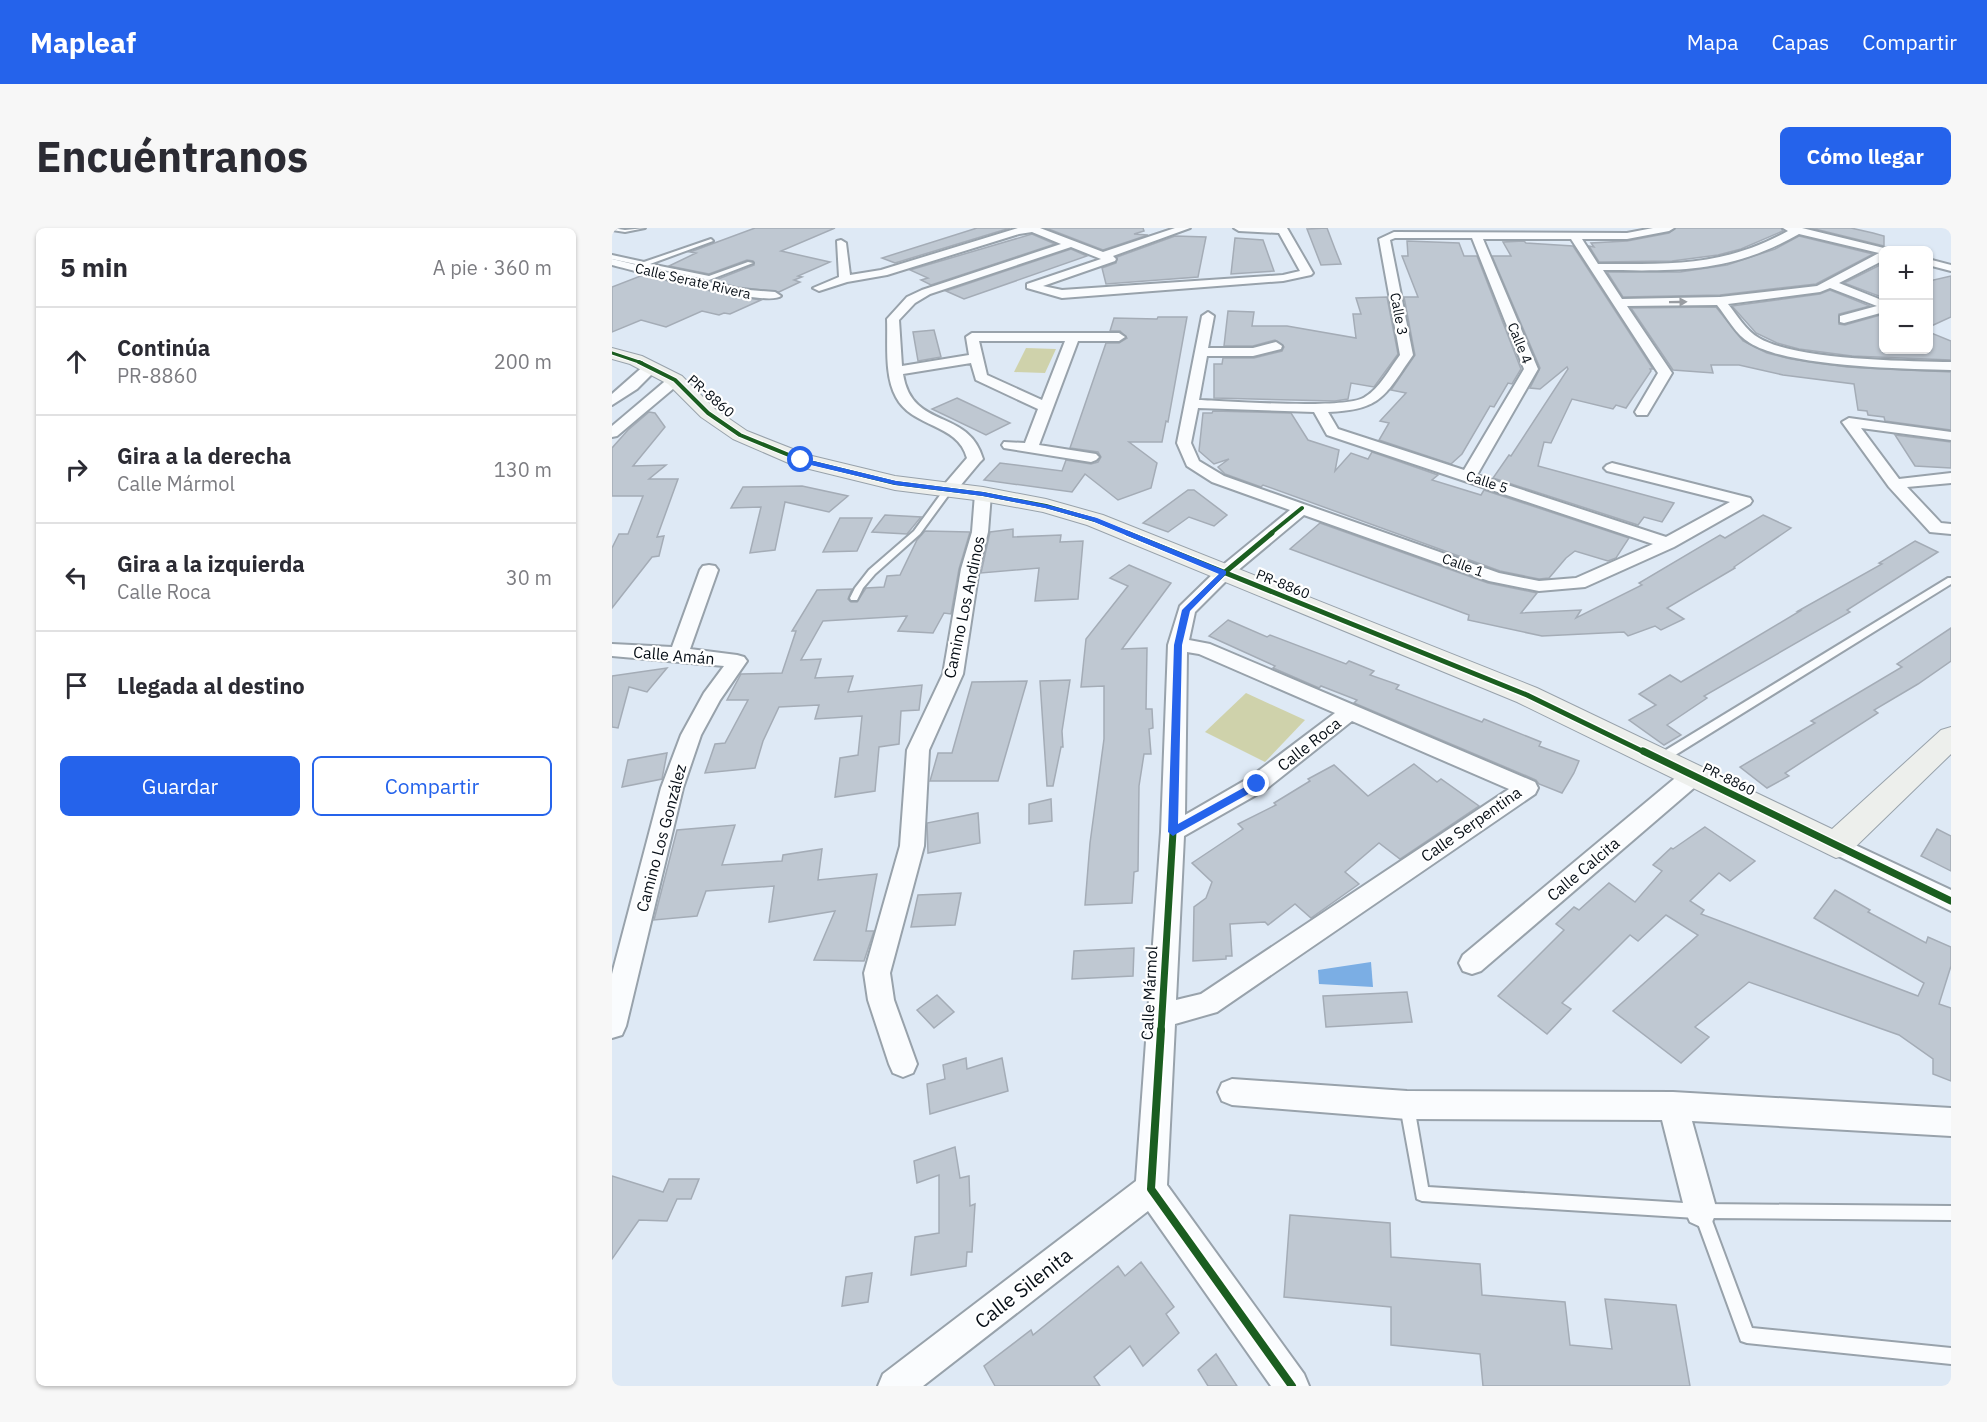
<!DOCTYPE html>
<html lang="es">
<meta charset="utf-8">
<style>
:root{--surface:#fff;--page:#f7f7f7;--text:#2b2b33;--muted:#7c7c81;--line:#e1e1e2;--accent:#2563eb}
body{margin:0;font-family:"IBM Plex Sans",sans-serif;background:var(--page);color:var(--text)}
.controls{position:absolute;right:18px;top:18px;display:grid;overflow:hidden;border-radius:9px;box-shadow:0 2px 4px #0004}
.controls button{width:54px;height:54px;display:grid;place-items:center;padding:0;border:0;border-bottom:2px solid var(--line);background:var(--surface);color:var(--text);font:30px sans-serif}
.stop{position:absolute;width:18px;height:18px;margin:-14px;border:4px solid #2563eb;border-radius:50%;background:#fff}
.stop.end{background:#2563eb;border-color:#fff;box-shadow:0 2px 6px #0008}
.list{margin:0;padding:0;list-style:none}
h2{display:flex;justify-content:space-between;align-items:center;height:78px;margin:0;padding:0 24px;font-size:26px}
h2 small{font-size:20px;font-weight:400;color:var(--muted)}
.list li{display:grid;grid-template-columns:39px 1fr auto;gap:18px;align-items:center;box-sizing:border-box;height:108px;padding:0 24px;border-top:2px solid var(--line)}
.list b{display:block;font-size:22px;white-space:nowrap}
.list p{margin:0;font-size:20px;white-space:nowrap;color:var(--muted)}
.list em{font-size:20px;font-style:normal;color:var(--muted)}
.actions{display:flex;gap:12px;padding:18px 24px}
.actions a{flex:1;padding:14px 0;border:2px solid var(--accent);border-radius:9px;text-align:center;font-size:21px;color:var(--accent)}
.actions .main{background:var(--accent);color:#fff}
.icon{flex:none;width:33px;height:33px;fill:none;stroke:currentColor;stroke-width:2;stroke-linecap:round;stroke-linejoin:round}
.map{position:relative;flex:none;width:1339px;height:1158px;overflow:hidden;border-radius:9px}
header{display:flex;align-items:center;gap:36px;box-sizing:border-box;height:84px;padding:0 30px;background:var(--accent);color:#fff}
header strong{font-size:28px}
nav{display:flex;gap:33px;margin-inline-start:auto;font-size:21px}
.intro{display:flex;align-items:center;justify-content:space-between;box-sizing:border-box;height:144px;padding:0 36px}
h1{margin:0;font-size:42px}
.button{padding:15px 27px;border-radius:9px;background:var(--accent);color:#fff;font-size:21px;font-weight:700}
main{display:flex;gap:36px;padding:0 36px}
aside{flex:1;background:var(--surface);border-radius:9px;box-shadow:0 2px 4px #0004}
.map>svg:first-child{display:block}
</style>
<header>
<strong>Mapleaf</strong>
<nav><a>Mapa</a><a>Capas</a><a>Compartir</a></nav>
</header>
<div class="intro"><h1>Encuéntranos</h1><a class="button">Cómo llegar</a></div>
<main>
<aside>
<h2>5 min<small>A pie · 360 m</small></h2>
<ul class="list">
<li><svg class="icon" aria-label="ahead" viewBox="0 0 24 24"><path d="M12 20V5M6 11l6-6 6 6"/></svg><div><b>Continúa</b><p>PR-8860</p></div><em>200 m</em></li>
<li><svg class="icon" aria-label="right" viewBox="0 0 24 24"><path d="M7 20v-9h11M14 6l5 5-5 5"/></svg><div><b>Gira a la derecha</b><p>Calle Mármol</p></div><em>130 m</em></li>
<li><svg class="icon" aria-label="left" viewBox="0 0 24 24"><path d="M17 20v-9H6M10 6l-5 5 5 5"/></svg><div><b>Gira a la izquierda</b><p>Calle Roca</p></div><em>30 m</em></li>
<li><svg class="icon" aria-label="arrive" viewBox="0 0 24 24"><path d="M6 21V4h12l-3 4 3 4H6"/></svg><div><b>Llegada al destino</b></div></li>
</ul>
<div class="actions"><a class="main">Guardar</a><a>Compartir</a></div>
</aside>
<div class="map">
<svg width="1339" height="1158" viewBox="0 0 1339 1158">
<rect width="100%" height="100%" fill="#dee9f5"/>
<g fill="#cfd2ab">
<path d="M414,120L444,121L433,145L402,144Z"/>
<path d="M634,465L693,492L653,534L593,504Z"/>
</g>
<path fill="#7baee4" d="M759,734L761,759L707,756L706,742Z"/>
<g fill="#bfc8d2" stroke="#a4acb6" stroke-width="1.5">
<path d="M143,0H223L169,23L218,34L186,48L190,49L182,52L188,54L167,64L125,59L101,53L142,37L141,33L135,32L97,46L57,38L84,25L78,24Z"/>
<path d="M365,0H398L283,35L270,30Z"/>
<path d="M434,0H531L532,3L522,6L536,7L491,22Z"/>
<path d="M715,0L723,21L729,36L709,37L695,1Z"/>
<path d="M1064,0H1169L1171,3L1129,21L1106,27L1060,33L987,34L977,18L982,19L979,15L1015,13L1057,5Z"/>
<path d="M1199,0H1239L1261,5L1272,8V18Z"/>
<path d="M420,6L443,16L319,57L309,52L316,50L298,42Z"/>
<path d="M563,8L594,9L586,49L494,56L490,40L504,35L505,29Z"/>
<path d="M1187,8L1261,26L1204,56L1108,67L1011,69L995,44H1068L1115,37L1163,21Z"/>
<path d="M623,10L651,12L662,43L619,46Z"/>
<path d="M795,13L847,15L852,28H865L909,141L900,156L896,155L882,179L878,178L850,226L839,236L767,212L777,195L768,193L794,165L779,162L803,127L792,69H806L790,28H796Z"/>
<path d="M912,13L914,15L961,18L1041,141H1038L1039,143L1014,180L1004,177L1001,181L960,171L939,215L932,214L926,238L1062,275L1050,294L1032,289L1026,297L881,250L897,227L899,228L956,141L955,139L928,161L918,160L928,140L880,28H899L891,14Z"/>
<path d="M459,21L475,28L352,71L334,63Z"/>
<path d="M1272,35V70L1232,55Z"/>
<path d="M31,47L116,67L149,72L118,86L112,85L107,87L90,83L54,99L29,92L0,104V59Z"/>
<path d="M1339,48V89L1317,99V53Z"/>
<path d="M1218,62L1258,78L1227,86V96L1233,97L1272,86V122H1317V104L1339,113V132L1240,128L1187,121L1165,115L1144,105L1120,78L1208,66Z"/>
<path d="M775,69L786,126L762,159L739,155L736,171L723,173L602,170V136H610L611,130H642L670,123L672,119L663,112L641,118H612L616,83L642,84L640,98H675L744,110L741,86H749L744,70Z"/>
<path d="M1104,79L1131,113L1155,125L1179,131L1235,139L1339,144V202L1273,193L1272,189L1256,187L1255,183L1246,182L1242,156L1171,147L1127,137H1099L1101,145L1061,142L1019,80Z"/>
<path d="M546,89H575L556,194L554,193L550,214H517L545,235L539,260L506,272L473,246L460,264L372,252L388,235L450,243L454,232L479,236L486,234L489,229L486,224L458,220L494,115H507L515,110L508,103H498L502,90L545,91Z"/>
<path d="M322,102L329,129L306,133L301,104Z"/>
<path d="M345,170L398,195L374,207L320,181Z"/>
<path d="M601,183L679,185L696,212L727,222L723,243L739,225L756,231L760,224L826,247L820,252L869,267L872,262L1017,310L1004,330L996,333L963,323L954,330L937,350L927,351L888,343L651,257L649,259L613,246L606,239L617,231L602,236L587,223L591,185H600Z"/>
<path d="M37,184L43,185L53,199L21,238L54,237L37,251H66L45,309L52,308L47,328L40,329L0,380V320L7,306H16L31,268H0V220L16,202Z"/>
<path d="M1283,207L1339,214V240L1303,238Z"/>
<path d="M190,258L236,268L217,284L173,274L163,322L138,325L149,279L119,280L131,259Z"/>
<path d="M576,262H582L615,287L602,298L577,289L556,304L531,295Z"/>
<path d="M273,287L309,289L295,306L260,304Z"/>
<path d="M1151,287L1179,300L1122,339L1123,340L1055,380L1072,391L1049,402L1043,398L1016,408L1012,404L930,408L856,392L857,387L678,321L708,295L876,355L925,365L909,385L969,382L964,390L1030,357L1027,355L1108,307L1113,310Z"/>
<path d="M228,290H260L245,323L211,324Z"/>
<path d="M401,301V309L449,307L448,314L471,313L466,371L423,373L427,340L369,345L378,304Z"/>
<path d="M313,303L358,304L347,341L339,386L332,385L321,405L286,403L295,388L211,393L189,432L209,431L203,450L241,448L236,464L310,457L307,482L289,483L287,516L267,519L263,563L223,569L228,530L246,527L250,488L203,491L207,477L167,479L151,513L143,540L93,545L103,516L113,515L136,472H115L129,446L170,445L184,403H180L205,362L240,361L236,371L239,374H245L254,360L272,359L275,348L288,347L305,312Z"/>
<path d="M1303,313L1326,324L1235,382L1238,384L1092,468L1095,470L1055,497L1069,507L1052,517L1017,492L1044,477L1027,466L1058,447L1069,454L1188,383H1186L1270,336L1267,335Z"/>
<path d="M517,337L559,355L510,421L535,420L534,481H540L541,500L537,501L539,526H532L527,558L526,643L522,644L520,675L473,677L478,615L492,511V458L469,459L474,411L516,358L498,350Z"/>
<path d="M616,392L655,409L658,407L734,436L737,433L762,443L758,447L787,457L784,461L870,494L872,491L929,514L927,518L967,533L962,545L950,565L927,556L924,552L742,475L745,472L709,458L707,460L661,440L663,438L597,408Z"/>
<path d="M1339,400V433L1306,456L1262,482L1266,485L1173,545L1177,548L1155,560L1128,539L1203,495L1199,493L1290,439L1285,436Z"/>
<path d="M55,440L35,464L17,459L6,500L0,499V448Z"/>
<path d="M458,452L450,503L451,519H449L441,558H435L428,453Z"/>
<path d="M415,453L386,553H318L326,525H340L360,454Z"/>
<path d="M55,525L50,551L10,559L16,532Z"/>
<path d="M802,536L825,554L829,551L867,578L788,631L767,615L733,644L747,656L699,690L683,676L656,697L653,694L618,696L620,728H614V731L581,733L582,679L594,670L600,654L580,635L631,601L626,596L664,577L662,575L698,553L696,551L722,537L756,568Z"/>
<path d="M439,571L440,593L417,596V576Z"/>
<path d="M366,585L368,615L316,625L315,595Z"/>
<path d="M123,597L110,637L170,633L171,627L210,621L206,652L265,646L254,703H262L252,733L202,732L223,683L157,694L162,658L94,663L85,688L42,692L65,602Z"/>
<path d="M1093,599L1143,633L1118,653L1107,645L1078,673L1092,682L1089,686L1306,768L1312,755L1202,690L1223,662L1258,682L1256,684L1314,715L1316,709L1339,719V738L1327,776L1339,780V853L1321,846V831L1287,807L1137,754L1083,799L1097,809L1069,835L1001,783L1086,707L1054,687L1026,713L1018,707L950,775L959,781L935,806L886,768L952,702L944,696L962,679L967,682L997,655L1023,674L1050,643L1041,637L1059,620L1061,621Z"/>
<path d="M1325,601L1339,608V643L1309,628Z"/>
<path d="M349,665L343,697L299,699L306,667Z"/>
<path d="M522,720L521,748L460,751L462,723Z"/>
<path d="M795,764L800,794L714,799L711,768Z"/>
<path d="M325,767L342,784L322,800L305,782Z"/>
<path d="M354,830L355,841L390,830L396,863L318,886L315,856L333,851L331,837Z"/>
<path d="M343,919L348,950L357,948L358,978L363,976L360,1024H355L354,1038L299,1047L303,1009L327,1005V947L305,955L302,933Z"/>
<path d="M0,948L51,964L57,951H87L79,971H65L55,993L27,992L0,1031Z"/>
<path d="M678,987L778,995L779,1029L868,1036L870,1067L953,1074L958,1117L1000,1121L993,1071L1064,1077L1078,1158H871L868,1126L779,1117V1079L672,1069Z"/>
<path d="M529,1034L562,1079L554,1086L567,1105L531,1138L518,1118L482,1149L488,1158H383L372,1138L419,1102L421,1107L506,1038L513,1048Z"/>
<path d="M260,1045L256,1074L230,1078L234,1049Z"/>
<path d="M604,1126L625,1158H596L586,1142Z"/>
</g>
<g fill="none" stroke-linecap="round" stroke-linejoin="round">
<defs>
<g id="lane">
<path d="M0,0L13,2L33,0L13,4L0,2Z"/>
<path d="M99,11L101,13L38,36L97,48L136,34L141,35L97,52L0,31V27L32,34Z"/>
<path d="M334,259L341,261L308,306L263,346L251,360L245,372H239L238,370L243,360L257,342L302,303Z"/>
<path d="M1336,350H1339V356L1052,534H1044L1043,531L1044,528Z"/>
<path d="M795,872L800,873L802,878L816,959L1088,976L1339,978V992L1099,990L1140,1100L1339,1120V1136L1135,1115L1129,1113L1084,990L810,973L805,971L788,878L790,873Z"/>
</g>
<g id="street">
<path d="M428,0L491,24L563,0H578L501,28L504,31L503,33L431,58L450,62L671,47L688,43L667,5L627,3L622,0H675L701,45L699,47L671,53L450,70L415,60V56L489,31L459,19L318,66L303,75L287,92L290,138L357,127L354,109L360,105H507L513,109L507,113H466L427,217L484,226L487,229L484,232L479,234L392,220L390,217L392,214L413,215L426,181L364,152L359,135L291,146C300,203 356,179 371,231L368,234L343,264H331L329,261L331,258L355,230C346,195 300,200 284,169C272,147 276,115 275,91L295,69L310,62L449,16L420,4L407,6L275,47L235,54L207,63L201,60L227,49L225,13L229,12L234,15L238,47L269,42L406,0ZM367,113H453L430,172L375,147Z"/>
<path d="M1041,0H1062L1057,3L1015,11H970L986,36C1057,36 1112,39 1176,3L1171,0H1190L1276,21L1277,22H1272V32L1227,55L1272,73V84L1232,95L1228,94V88L1265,78L1218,60L1208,64L1116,76C1125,87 1134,103 1147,110C1184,132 1293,133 1339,134V142C1291,141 1177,139 1138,115C1124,107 1115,89 1105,77L1015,78L1060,145L1035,187H1025L1023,184L1046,145L959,11H871L926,141L865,247L1054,309L1118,274L995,243L992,240L995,237L1000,235L1138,270L1140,273L1138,276L1062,319L973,359L927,363L877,353L692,287L618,349L583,384L577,412L598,416L923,554L926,560L923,566L605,784L563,796L555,957L692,1146L697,1158H659L536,983L311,1158H266L271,1146L524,953L549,604L556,417L568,378L606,341L678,282L600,254L575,238L565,215L590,88L596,84L602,88L596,120H641L664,114L670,118L669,121L641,128H595L587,172C615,173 735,182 753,169C768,160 778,140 788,127L767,11L782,4L1015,5ZM1187,6L1267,25L1205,58L1108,69L1010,71L991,42C1067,43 1118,45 1187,6ZM783,10H860L912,141L852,242L726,201L716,184C770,182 773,167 801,127L778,12ZM586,180L702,184L715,207L1041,316L964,350L927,353L887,345L612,248L587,233L579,215ZM575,424L587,426L723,485L637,550L573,587ZM740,493L897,561L589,766L564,772L572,608L653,562Z"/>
<path d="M0,31L125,61L163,64L169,68C155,80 25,43 0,37Z"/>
<path d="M1316,31L1339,37V43L1316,37Z"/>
<path d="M39,135L46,139L44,142L25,161L0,177V166L34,136Z"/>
<path d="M63,148L70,152L68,155L5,208L0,209V198L58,149Z"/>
<path d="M1237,190L1339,204V212L1249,200L1287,251L1339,245V255L1295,259L1329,295L1339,296V306L1318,304L1277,259L1230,194Z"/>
<path d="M371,261L379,266L376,304L367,341L351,446L317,522L312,618L278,745L282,772L305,836L301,845L291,849L281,845L277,836L256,772L252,745L288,618L295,522L331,446L349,341L360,304L363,266Z"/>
<path d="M97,337L103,338L106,342L78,421L125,427L132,429L135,433L108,472L89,507L71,560L14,798L10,807L0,810V746L49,560L69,507L92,465L112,438L0,428V416L60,419L88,342L91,338Z"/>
<path d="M1082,539L1090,541L1093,547L1090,553L869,743L860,746L851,743L847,735L851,727L1074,541Z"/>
<path d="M1224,608L1339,662V683L1216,623L1212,617L1216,611Z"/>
<path d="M620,851L795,863L1061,864L1339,880V908L1080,893L1105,983L1100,994L1089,999L1078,994L1073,983L1050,892L795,891L620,877L610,873L606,864L610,855Z"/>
</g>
<path id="secondary" d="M0,120L30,128L70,148L103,181L135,203L196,227L283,248L371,259L434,271L491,287L925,460L1220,601L1329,502L1339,499V526L1236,626L1224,630L905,474L475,297L431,284L371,273L283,262L181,237L121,211L89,189L56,156L18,136L0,131Z"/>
</defs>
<use href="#lane" stroke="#98a2ab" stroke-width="4"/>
<use href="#street" stroke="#98a2ab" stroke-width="4"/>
<use href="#secondary" stroke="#98a2ab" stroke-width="2"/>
<use href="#lane" fill="#fafcfe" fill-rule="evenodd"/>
<use href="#street" fill="#fafcfe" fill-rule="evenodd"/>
<use href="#secondary" fill="#edefec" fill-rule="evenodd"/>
<defs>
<path id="cycleway-far4" d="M0,125L30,135"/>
<g id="cycleway-far3">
<path d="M27,134L63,152L96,185L128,207L189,232L283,255L371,266L434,278L483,292L518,306"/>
<path d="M658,306L690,280"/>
</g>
<g id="cycleway-far2">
<path d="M515,305L915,467L1034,525"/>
<path d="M563,525L566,417L574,382L612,345L660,305"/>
</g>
<g id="cycleway-far1">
<path d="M1031,523L1339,673"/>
<path d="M549,803L561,604L563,523"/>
</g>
<path id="cycleway" d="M549,802L539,961L680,1158"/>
</defs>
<use href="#cycleway-far4" stroke="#fff" stroke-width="5"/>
<use href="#cycleway-far3" stroke="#fff" stroke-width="6"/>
<use href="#cycleway-far2" stroke="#fff" stroke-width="8"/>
<use href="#cycleway-far1" stroke="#fff" stroke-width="10"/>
<use href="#cycleway" stroke="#fff" stroke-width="12"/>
<use href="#cycleway-far4" stroke="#1b5e20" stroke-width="3"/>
<use href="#cycleway-far3" stroke="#1b5e20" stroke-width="4"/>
<use href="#cycleway-far2" stroke="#1b5e20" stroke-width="5"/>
<use href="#cycleway-far1" stroke="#1b5e20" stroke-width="7"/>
<use href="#cycleway" stroke="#1b5e20" stroke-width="8"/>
</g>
<defs><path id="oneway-solid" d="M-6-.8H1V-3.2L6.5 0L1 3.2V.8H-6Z" transform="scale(1.5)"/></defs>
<use fill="#999da2" href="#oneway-solid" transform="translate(1066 74) rotate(-1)"/>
<path fill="#2563eb" d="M189,230L284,253L371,264L436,277L485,290L614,343V346L578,383L570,417L566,596L642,554H649V559L564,606L561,608L556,604L562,417L570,382L607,346L480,293L433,280L371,268L284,257L186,234Z"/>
<g text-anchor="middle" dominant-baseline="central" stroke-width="4.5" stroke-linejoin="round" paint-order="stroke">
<g font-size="14" fill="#070f17" stroke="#fff">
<text transform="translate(81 53) rotate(13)">Calle Serate Rivera</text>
<text transform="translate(787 86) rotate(79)">Calle 3</text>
<text transform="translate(908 115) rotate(68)">Calle 4</text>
<text transform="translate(99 168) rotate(41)">PR-8860</text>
<text transform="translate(875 254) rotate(18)">Calle 5</text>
<text transform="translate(851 337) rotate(20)">Calle 1</text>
<text transform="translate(671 356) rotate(22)">PR-8860</text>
<text transform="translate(1117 551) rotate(26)">PR-8860</text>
</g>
<g font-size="16" fill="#070f17" stroke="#fff">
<text transform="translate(352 379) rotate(-78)">Camino Los Andinos</text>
<text transform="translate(62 427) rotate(5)">Calle Amán</text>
<text transform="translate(697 516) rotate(-38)">Calle Roca</text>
<text transform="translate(859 596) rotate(-35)">Calle Serpentina</text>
<text transform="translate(49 610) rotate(-75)">Camino Los González</text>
<text transform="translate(971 641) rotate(-40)">Calle Calcita</text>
<text transform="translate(537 765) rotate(-87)">Calle Mármol</text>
</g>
<g font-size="20" fill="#070f17" stroke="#fff">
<text transform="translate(411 1060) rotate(-38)">Calle Silenita</text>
</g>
</g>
</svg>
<div class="controls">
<button>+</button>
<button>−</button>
</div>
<div class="stop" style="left:189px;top:232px"></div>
<div class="stop end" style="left:645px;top:556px"></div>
</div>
</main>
